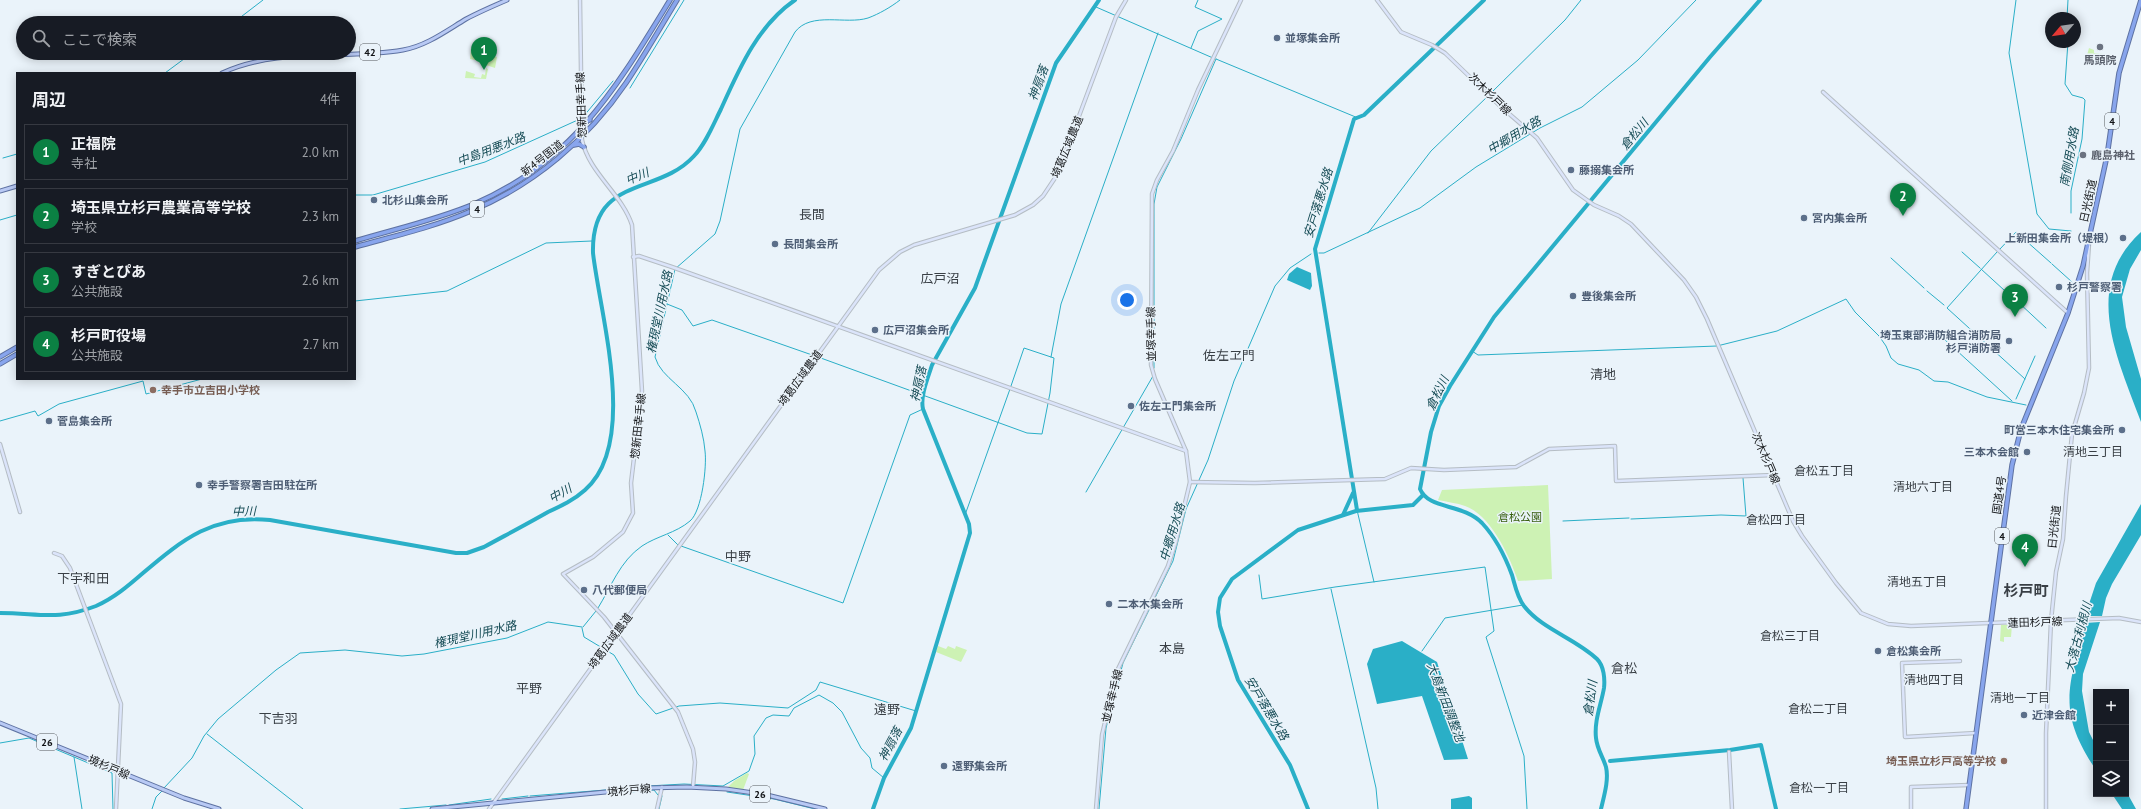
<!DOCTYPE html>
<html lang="ja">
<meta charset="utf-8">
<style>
:root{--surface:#171b24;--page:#20242c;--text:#f1f3f6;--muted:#9ea1a6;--line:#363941;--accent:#0b8043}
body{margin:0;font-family:"PT Sans","Noto Sans JP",sans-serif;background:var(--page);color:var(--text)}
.controls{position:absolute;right:12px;bottom:12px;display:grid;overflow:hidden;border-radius:0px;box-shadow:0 2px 10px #0003}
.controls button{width:36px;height:36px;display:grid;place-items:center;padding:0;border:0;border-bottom:1px solid var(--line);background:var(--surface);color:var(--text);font:20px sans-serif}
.compass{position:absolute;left:2045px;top:12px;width:36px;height:36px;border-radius:50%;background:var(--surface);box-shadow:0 2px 10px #0003;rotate:241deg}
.you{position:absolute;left:1127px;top:300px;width:14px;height:14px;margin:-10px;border:3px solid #fff;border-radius:50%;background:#1a73e8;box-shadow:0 0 0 6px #1a73e833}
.badge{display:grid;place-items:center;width:26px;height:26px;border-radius:50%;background:var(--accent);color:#fff;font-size:13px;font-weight:700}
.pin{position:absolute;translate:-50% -33px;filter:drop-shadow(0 1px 2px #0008)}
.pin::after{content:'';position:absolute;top:21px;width:14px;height:12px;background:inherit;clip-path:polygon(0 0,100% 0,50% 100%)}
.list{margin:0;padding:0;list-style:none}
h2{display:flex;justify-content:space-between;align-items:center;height:52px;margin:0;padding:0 16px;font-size:17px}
h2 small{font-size:13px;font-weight:400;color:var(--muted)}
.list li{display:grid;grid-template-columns:26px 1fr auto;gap:12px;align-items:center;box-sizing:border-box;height:56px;margin:0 8px 8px;padding:0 8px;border:1px solid var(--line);border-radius:0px}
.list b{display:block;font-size:15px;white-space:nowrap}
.list p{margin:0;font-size:13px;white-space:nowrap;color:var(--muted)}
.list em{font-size:13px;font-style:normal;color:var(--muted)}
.icon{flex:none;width:22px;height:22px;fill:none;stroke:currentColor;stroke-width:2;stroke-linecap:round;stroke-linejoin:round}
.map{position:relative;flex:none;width:2141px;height:809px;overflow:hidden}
.search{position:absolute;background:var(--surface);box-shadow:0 2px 10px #0003;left:16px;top:16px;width:340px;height:44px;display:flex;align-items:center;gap:10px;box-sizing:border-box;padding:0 14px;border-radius:22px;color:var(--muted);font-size:15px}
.panel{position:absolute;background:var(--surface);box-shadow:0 2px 10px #0003;left:16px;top:72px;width:340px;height:308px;border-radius:0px}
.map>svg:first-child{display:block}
</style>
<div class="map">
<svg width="2141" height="809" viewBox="0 0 2141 809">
<rect width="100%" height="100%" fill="#eaf3fa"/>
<g fill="#cdf2b4">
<path d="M479,45L482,52L479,61L470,59L471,49Z"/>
<path d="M2089,48L2094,50V53L2113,55L2112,60L2086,59Z"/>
<path d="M486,54L497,57L495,68L483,64Z"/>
<path d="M486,68L488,69L486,79L465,78L466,71L475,74L474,77L481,78L482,74L485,75Z"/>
<path d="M1548,485L1552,579L1518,581C1510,557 1491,515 1465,506C1457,503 1447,502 1438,500L1442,490Z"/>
<path d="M2001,625H2012L2011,637H2004V642L2000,641Z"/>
<path d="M938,646L946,649L948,646L955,649L956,646L967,650L961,662L936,652Z"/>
<path d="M747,773L749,774L743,790L727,788L734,781Z"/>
</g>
<g fill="#2aafc7">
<path d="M2141,232V250L2130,269L2122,297L2126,327L2141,379V422C2118,359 2081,287 2141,232Z"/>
<path d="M1297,267L1311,273L1312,286L1310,290L1287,280L1289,274Z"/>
<path d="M2141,504V535L2112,584L2106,598L2102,616H2085L2096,583Z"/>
<path d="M2100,622L2083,674L2082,691L2089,732L2096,746V770C2056,710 2069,687 2085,623Z"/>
<path d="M1402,641L1437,662L1468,759L1444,760L1422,696L1377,704L1367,664L1373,649Z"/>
<path d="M2126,791L2136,809H2122L2112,794H2126Z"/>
<path d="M1469,796L1472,798V809H1451V799Z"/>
</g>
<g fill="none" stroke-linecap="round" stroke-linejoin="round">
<g stroke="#2aafc7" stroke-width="1">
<path d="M2016,0L2009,53L2037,214L2049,229L2071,231"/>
<path d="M1096,7L1213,58"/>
<path d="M2067,18L2068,0"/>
<path d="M233,23L263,0"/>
<path d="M2068,42L2065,84L2072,95L2083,98L2085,100L2082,139L2071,191V213"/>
<path d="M1191,48L1198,31L1222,19L1195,7L1198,0"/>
<path d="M1216,59L1358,118"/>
<path d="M165,73L192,53"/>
<path d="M630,88L684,0"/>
<path d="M1490,94L1565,20L1581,0"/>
<path d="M583,117L613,81"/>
<path d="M3,158L17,154"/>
<path d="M355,195H373L485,162L580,119"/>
<path d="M0,220L17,215"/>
<path d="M1368,233L1431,151L1488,96"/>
<path d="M2000,249L2016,232L2051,263"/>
<path d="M1962,252L1980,268"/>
<path d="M1997,252L1947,308L2025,379"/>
<path d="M1319,253H1324L1420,208L1476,167L1540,128L1582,107L1638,60L1696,0"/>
<path d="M1891,258L1924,288"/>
<path d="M2052,264L2072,282"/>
<path d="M1981,269L2016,301"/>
<path d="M1927,291L1944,305"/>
<path d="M355,301L447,291L546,243L592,241"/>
<path d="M2018,302L2046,328"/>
<path d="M667,304L682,310L693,326L712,320L815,356"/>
<path d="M1944,339L2012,401"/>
<path d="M1472,351L1478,355L1717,346L1777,331L1846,299L1855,312L1879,336L1886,346L1891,358L1898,364L1919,370L1934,381L1948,382L1987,397L2026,405"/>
<path d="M818,357L1027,433L1042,434L1050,393L1054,358L1024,348L1011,386"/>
<path d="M1051,357L1061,304L1158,33"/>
<path d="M1154,368V204L1157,187L1181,139L1216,59"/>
<path d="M2016,399L2035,356"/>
<path d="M0,421L35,411L38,416L59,404L143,381L146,394L202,379"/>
<path d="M1086,492L1153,376"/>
<path d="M1357,510L1374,582"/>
<path d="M965,515L1010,389"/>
<path d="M1631,519L1721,515L1746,516L1743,478"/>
<path d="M1563,521L1629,518"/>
<path d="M668,535L678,545"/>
<path d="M681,546L843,603L910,415L923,409"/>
<path d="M1259,575L1262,599L1335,587L1485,567L1494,631L1486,637L1524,756L1527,809"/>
<path d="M1331,589L1376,788L1378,809"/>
<path d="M598,608C611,587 620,561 642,546C657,536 676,533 690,521C702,511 707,466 705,451C704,438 700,424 696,412C690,388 661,379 655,357L675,269L715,234L720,221L740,129L795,32C811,11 846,25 868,18C879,14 891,7 900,0"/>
<path d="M583,627L596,611"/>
<path d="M582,628L584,637L614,655L638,694L656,714L679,706L720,703L788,708L816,690L820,682L916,711"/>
<path d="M1422,651L1445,618L1523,605"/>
<path d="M207,734L303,809"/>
<path d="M0,743L29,738L112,773L113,809"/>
<path d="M74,757L82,809"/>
<path d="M648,786L684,784L723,786L749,771L755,754L754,736L766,718L773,715L789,716L794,708L819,695L833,703L842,712L861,748L870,758L872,768L884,778"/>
<path d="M164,788L192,758L204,736L218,719L276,670L300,653L345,650L402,656L424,654L507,638L548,622L582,627"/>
<path d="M630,792L654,790L658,795"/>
<path d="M727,792L774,799L815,809"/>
<path d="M530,796L643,787"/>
<path d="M502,799L528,796"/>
<path d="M449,805L491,799"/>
<path d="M152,809L156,797L162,791"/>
<path d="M400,809L446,805"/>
<path d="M659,809L662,796"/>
<path d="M1099,809L1106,728L1123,663L1173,561L1186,509L1208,460L1234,381L1275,286L1290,268L1311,254"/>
</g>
<g stroke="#2aafc7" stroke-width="4">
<path d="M1357,510L1315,249L1354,119L1364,115L1484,0"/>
<path d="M1343,515L1353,493"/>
<path d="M0,613C39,613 57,621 96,606C114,598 128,586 143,573C183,539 214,514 270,520L456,553H467L484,547C506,535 527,524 548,512C561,506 574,500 585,490C639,443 600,315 593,253C591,175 658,196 694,156C706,143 713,125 721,109C739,69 758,25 795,0"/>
<path d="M1610,761L1730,750L1761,745L1776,809"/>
<path d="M873,809L884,778L911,728L970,533L969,524L923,409C920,396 928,378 932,365L975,288L1056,63L1099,0"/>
<path d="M1308,809L1290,765L1238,680L1220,626L1218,612L1220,598L1232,579L1298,530L1356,511L1413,505L1423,495"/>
<path d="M1601,809C1604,796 1609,780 1606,767C1603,757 1597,749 1596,738C1594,721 1601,705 1604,688C1605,679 1604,666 1597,659C1575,638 1543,630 1524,606C1517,597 1515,585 1512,575C1505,556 1496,538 1482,523C1462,503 1429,510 1420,489L1431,432L1439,406L1450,386L1494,317L1710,57L1760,0"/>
</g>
<defs>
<g id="secondary">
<path d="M580,0L582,140C589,173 622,194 632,225L642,391L631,483L633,513L623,532L593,557L563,574L604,617L678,712L693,749L695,762L693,787"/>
<path d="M1377,0L1401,32L1432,45L1445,53L1499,105L1537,138L1573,190L1594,205L1619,216L1631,224L1684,280L1696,297L1707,319L1793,521L1802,536L1836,583L1861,613L1888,624L1911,626L2119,618L2141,622"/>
<path d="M1823,92L2068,313"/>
<path d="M633,257L639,256L672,267L1186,451"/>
<path d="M0,444L20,512"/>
<path d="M1190,482L1255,483L1385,479L1411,468L1444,470L1516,467L1549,449L1615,446L1616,481L1774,475"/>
<path d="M54,553L62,556L70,568L121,704L116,809"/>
<path d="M1960,661L1902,663L1905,737L1976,733"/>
<path d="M1729,752L1732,809"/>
<path d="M489,809L879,270L900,252L914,245L1015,215L1033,205L1043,196L1057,175L1116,17L1126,0"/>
<path d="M657,809L662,787"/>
<path d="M1096,809L1102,735L1117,671L1168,566L1176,541L1190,482L1186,451L1155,379L1151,365L1152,194L1157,180L1173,151L1198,90L1241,0"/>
<path d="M1911,809V787L1969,785"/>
<path d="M2046,809V733L2051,621L2056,572L2063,539L2066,496L2072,434L2084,393L2089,368L2087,273L2089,244"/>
</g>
<g id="primary">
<path d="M222,73C278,47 344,60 403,50C426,46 446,31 466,19C479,12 493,6 507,0"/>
<path d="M0,191L17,186"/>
<path d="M0,723L184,798L219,809"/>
<path d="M432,809L647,788L687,787L726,789L767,795L825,809"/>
</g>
<g id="highway">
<path d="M580,115L584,120H590"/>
<path d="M574,145L579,144L584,147"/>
<path d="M355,241C395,229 436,220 474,204C574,161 616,88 670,0"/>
<path d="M355,247C394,236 434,227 471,211C534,185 588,139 626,83C644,56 660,28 677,0"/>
<path d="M0,357L17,347"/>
<path d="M0,364L17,354"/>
<path d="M1966,809L2012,465L2021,429L2068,313L2083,266L2107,156L2119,73L2141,0"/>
</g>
</defs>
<use href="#secondary" stroke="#b5bdc4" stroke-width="4.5"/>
<use href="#primary" stroke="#5e72a2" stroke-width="5"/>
<use href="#highway" stroke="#5e72a2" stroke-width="5.5"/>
<use href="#secondary" stroke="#dbe4fa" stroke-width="2.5"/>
<use href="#primary" stroke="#b8c9f4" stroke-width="3"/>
<use href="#highway" stroke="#88a5ed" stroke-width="3.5"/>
</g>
<g fill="#5c6f8a" stroke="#eaf3fa" stroke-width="1.5">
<circle cx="1277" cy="38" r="4"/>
<circle cx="1571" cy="170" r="4"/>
<circle cx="374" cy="200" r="4"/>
<circle cx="1804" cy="218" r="4"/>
<circle cx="2123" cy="238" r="4"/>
<circle cx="775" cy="244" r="4"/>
<circle cx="2059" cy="287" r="4"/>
<circle cx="1573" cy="296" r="4"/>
<circle cx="875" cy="330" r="4"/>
<circle cx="2009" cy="341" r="4"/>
<circle cx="1131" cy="406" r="4"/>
<circle cx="49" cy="421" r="4"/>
<circle cx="2122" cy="430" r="4"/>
<circle cx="2027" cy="452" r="4"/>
<circle cx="199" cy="485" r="4"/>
<circle cx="584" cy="590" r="4"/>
<circle cx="1109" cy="604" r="4"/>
<circle cx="1878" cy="651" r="4"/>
<circle cx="2024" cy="715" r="4"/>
<circle cx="944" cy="766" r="4"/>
</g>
<g fill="#6b7280" stroke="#eaf3fa" stroke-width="1.5">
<circle cx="2100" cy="47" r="4"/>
<circle cx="2083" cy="155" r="4"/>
</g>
<g fill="#8d6e63" stroke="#eaf3fa" stroke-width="1.5">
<circle cx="153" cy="390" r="4"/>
<circle cx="2004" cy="761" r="4"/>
</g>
<g text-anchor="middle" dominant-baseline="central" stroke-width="3" stroke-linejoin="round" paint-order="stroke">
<g fill="#eaf3fa" stroke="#52565a" stroke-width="1">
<rect x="360" y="44" width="20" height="16" rx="3"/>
<rect x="2105" y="113" width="14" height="16" rx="3"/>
<rect x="470" y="201" width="14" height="16" rx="3"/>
<rect x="1995" y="528" width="14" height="16" rx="3"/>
<rect x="37" y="734" width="20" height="16" rx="3"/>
<rect x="750" y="786" width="20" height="16" rx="3"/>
</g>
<g font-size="10" font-weight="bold" fill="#111316">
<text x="370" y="52">42</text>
<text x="2112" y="121">4</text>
<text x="477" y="209">4</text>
<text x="2002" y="536">4</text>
<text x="47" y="742">26</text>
<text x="760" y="794">26</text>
</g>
<g font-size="11" font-weight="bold" fill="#4e5e75" stroke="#eaf3fa" text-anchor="start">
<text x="1285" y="38">並塚集会所</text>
<text x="1579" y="170">藤搦集会所</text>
<text x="382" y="200">北杉山集会所</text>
<text x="1812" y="218">宮内集会所</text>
<text x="2115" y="238" text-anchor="end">上新田集会所（堤根）</text>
<text x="783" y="244">長間集会所</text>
<text x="2067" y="287">杉戸警察署</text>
<text x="1581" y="296">豊後集会所</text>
<text x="883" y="330">広戸沼集会所</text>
<text x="2001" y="335" text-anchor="end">埼玉東部消防組合消防局<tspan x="2001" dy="13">杉戸消防署</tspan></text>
<text x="1139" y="406">佐左エ門集会所</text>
<text x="57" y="421">菅島集会所</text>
<text x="2114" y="430" text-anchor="end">町営三本木住宅集会所</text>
<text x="2019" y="452" text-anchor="end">三本木会館</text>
<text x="207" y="485">幸手警察署吉田駐在所</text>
<text x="592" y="590">八代郵便局</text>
<text x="1117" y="604">二本木集会所</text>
<text x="1886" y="651">倉松集会所</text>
<text x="2032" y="715">近津会館</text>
<text x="952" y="766">遠野集会所</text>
</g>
<g font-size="11" font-weight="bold" fill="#5b616d" stroke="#eaf3fa">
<text x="2100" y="60">馬頭院</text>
<text x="2091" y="155" text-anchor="start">鹿島神社</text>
</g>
<g font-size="11" fill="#111316" stroke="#eaf3fa">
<text transform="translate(1490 94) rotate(44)">次木杉戸線</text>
<text transform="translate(581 105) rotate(-92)">惣新田幸手線</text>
<text transform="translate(1067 147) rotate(-68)">埼葛広域農道</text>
<text transform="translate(542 158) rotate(-38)">新4号国道</text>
<text transform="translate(2088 201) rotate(-78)">日光街道</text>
<text transform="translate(1151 334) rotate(-91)">並塚幸手線</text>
<text transform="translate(800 378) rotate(-54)">埼葛広域農道</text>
<text transform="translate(638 426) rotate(-84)">惣新田幸手線</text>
<text transform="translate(1766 458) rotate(67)">次木杉戸線</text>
<text transform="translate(1999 495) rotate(-82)">国道4号</text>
<text transform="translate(2054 527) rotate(-84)">日光街道</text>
<text transform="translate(2035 622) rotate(-2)">蓮田杉戸線</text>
<text transform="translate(610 641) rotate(-54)">埼葛広域農道</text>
<text transform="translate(1112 696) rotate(-76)">並塚幸手線</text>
<text transform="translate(109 767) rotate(23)">境杉戸線</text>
<text transform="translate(629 790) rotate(-5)">境杉戸線</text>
</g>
<g font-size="11" font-weight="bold" fill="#785e54" stroke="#eaf3fa" text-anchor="start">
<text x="161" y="390">幸手市立吉田小学校</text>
<text x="1996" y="761" text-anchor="end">埼玉県立杉戸高等学校</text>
</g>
<g font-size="11" fill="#385f0f" stroke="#eaf3fa">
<text x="1520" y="517">倉松公園</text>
</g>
<g font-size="12" font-style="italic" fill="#154b55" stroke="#eaf3fa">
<text transform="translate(1038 83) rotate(-70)">神扇落</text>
<text transform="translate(1634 134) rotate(-50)">倉松川</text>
<text transform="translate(1514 135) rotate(-31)">中郷用水路</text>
<text transform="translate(491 149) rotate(-21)">中島用悪水路</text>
<text transform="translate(2069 157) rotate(-80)">南側用水路</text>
<text transform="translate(637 176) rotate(-23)">中川</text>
<text transform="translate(1318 203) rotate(-73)">安戸落悪水路</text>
<text transform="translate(659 312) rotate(-78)">権現堂川用水路</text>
<text transform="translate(918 384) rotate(-78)">神扇落</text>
<text transform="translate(1437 393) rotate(-64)">倉松川</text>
<text transform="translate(560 493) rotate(-30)">中川</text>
<text transform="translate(244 511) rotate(-1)">中川</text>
<text transform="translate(1172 532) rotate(-73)">中郷用水路</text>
<text transform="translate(475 634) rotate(-13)">権現堂川用水路</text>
<text transform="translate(2078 637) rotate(-75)">大落古利根川</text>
<text transform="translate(1590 698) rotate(-82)">倉松川</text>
<text transform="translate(1446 702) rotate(69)">大島新田調整池</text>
<text transform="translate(1267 708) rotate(59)">安戸落悪水路</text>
<text transform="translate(890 744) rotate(-62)">神扇落</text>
</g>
<g font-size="12" fill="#393f45" stroke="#eaf3fa">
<text x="2093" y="451">清地三丁目</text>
<text x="1824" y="470">倉松五丁目</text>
<text x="1923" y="486">清地六丁目</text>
<text x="1776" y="519">倉松四丁目</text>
<text x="1917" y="581">清地五丁目</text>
<text x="1790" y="635">倉松三丁目</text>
<text x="1934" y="679">清地四丁目</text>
<text x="2020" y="697">清地一丁目</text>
<text x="1818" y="708">倉松二丁目</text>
<text x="1819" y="787">倉松一丁目</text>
</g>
<g font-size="13" fill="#393f45" stroke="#eaf3fa">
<text x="812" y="214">長間</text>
<text x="940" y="278">広戸沼</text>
<text x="1229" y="355">佐左ヱ門</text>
<text x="1603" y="374">清地</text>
<text x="738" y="556">中野</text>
<text x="83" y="578">下宇和田</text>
<text x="1172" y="648">本島</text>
<text x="1624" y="668">倉松</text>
<text x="529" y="688">平野</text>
<text x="887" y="709">遠野</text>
<text x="278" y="718">下吉羽</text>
</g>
<g font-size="15" font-weight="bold" fill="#393f45" stroke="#eaf3fa">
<text x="2026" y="590">杉戸町</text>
</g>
</g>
</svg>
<div class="controls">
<button>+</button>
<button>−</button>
<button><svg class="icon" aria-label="layers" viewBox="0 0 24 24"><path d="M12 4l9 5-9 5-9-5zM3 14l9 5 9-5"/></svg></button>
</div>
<svg class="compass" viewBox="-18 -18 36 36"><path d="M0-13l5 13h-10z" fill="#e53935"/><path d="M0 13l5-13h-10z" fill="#9ea1a6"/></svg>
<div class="you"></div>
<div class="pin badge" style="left:484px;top:70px">1</div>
<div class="pin badge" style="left:1903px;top:216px">2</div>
<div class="pin badge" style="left:2015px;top:317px">3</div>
<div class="pin badge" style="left:2025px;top:567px">4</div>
<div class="search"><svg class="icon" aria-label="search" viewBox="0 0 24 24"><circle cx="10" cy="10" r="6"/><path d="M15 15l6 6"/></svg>ここで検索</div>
<section class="panel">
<h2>周辺<small>4件</small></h2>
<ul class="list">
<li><span class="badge">1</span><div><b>正福院</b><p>寺社</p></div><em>2.0 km</em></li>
<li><span class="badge">2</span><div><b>埼玉県立杉戸農業高等学校</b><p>学校</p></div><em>2.3 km</em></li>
<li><span class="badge">3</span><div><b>すぎとぴあ</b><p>公共施設</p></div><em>2.6 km</em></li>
<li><span class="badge">4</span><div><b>杉戸町役場</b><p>公共施設</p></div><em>2.7 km</em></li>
</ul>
</section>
</div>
